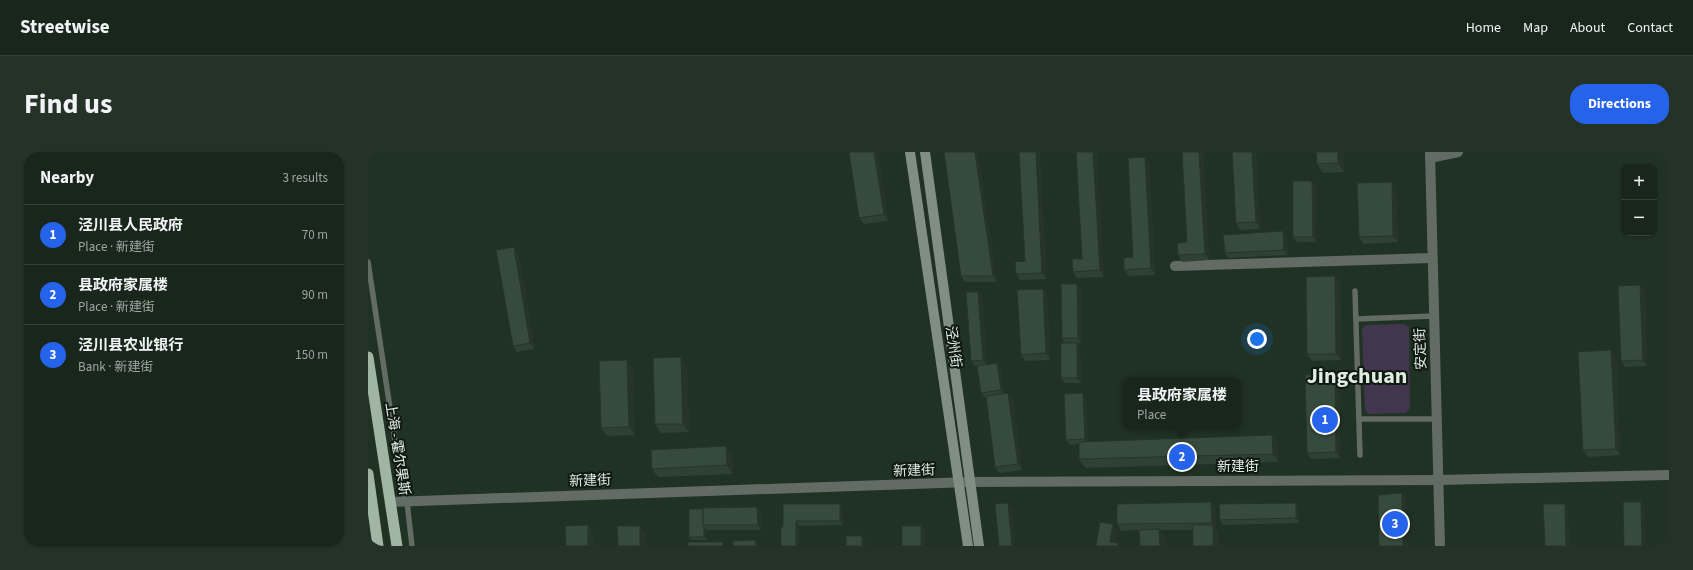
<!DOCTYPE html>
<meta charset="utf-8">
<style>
:root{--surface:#18261b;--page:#253228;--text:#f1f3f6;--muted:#9fa5a3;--line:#36433a;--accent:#2563eb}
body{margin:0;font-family:"Source Sans 3","Noto Sans SC",sans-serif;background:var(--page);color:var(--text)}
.controls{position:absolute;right:12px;top:12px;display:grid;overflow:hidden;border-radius:8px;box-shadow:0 1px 3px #0004}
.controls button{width:36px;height:36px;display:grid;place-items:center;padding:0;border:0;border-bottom:1px solid var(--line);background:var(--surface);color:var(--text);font:20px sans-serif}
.you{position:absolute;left:889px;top:187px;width:14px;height:14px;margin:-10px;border:3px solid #fff;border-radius:50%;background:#1a73e8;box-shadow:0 0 0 6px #1a73e833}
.badge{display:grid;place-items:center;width:26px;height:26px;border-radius:50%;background:var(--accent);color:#fff;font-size:13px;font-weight:700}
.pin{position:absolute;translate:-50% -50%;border:2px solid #fff;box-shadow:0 1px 4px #0006}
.popup{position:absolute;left:755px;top:225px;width:118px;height:52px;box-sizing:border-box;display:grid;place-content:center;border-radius:8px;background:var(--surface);filter:drop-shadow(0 1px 3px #0005);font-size:13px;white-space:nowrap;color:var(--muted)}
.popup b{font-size:15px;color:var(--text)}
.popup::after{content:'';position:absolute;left:50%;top:100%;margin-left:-8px;border:8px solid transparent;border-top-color:var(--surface)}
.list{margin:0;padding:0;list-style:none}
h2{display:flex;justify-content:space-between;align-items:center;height:52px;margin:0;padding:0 16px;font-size:17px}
h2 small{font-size:13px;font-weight:400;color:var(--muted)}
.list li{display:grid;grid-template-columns:26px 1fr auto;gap:12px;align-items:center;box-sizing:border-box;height:60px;padding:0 16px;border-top:1px solid var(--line)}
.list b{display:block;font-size:15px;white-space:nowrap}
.list p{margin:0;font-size:13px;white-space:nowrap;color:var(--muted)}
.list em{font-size:13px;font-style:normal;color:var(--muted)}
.map{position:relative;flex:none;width:1301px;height:394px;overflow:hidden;border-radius:16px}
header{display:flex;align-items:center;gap:24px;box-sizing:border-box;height:56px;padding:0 20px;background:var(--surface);border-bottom:1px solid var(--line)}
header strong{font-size:19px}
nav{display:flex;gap:22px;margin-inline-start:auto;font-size:14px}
.intro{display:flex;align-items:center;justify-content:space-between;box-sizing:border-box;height:96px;padding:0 24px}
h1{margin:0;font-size:28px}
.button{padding:10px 18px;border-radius:16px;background:var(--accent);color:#fff;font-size:14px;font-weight:700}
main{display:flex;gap:24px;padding:0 24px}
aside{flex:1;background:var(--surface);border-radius:16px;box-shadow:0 1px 3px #0004}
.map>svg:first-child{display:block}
</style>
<header>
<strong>Streetwise</strong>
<nav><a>Home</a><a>Map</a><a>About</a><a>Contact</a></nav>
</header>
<div class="intro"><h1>Find us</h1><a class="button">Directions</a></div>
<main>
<aside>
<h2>Nearby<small>3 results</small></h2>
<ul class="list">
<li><span class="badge">1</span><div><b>泾川县人民政府</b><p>Place · 新建街</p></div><em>70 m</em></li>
<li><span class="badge">2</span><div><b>县政府家属楼</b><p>Place · 新建街</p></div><em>90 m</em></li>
<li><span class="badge">3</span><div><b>泾川县农业银行</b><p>Bank · 新建街</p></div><em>150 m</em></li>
</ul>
</aside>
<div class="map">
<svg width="1301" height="394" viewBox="0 0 1301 394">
<rect width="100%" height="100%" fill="#203224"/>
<path fill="#41364d" d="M1036,172L1041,175L1042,256L1038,261L1000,262L997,258L994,177L998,173Z"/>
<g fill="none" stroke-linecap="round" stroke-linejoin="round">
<g stroke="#626b64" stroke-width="5.5">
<path d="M0,110L31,316L39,350L44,394"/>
<path d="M987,139L992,303"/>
<path d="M988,167L1066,164"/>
<path d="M991,267H1069"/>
</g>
<g stroke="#626b64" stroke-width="10">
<path d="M1062,6L1090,0"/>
<path d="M807,114L1064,106"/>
<path d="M1071,328L1301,323"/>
</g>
<g stroke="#626b64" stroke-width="10">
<path d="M1062,0L1072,394"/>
<path d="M22,350L602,330L1071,328"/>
</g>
<g stroke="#808e83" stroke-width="10">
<path d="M542,0L600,394"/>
<path d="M557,0L611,394"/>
</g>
<g stroke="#a0b5a4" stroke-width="11">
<path d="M0,205L29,394"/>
<path d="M0,322L10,394"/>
</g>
</g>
<g fill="#2f4034">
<path d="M481,0H510L520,69L496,72L491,66Z"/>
<path d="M576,0L629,130H597L593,124Z"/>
<path d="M651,0L679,127L652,128L648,122L657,109Z"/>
<path d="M708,0L736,125L709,126L705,120L714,107Z"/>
<path d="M814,0H835L841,108L814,110L810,103L819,90Z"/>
<path d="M864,0H888L892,77L872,78L868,71Z"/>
<path d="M976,0V20L955,21L949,12Z"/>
<path d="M781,11L787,123L761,124L756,118L765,105Z"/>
<path d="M944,29L948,33V90H929L925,85Z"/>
<path d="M1024,30L1028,37L1030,90L995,92L991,85Z"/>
<path d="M915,79L919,84L920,103L860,106L857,101Z"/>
<path d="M150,101L167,197L149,200L145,194Z"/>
<path d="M967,124L972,130L973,208L944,209L939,202Z"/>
<path d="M1272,133L1277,139L1279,214L1257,215L1253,209Z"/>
<path d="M675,137L679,143L682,208L657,209L653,203Z"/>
<path d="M713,137V191H697L694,186Z"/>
<path d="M614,144L619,213L633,216L636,242L645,247L654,318L631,321L627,315L618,245H616L613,241L612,213L607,214L603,209Z"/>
<path d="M712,196L713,231H697L693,226Z"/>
<path d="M1248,204L1252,303L1220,305L1215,298Z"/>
<path d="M319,214L321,280L293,281L287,272Z"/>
<path d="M265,217L267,283L239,284L233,276Z"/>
<path d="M971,229L972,306L943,307L939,301Z"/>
<path d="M718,246L720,290L910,292L911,310L717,316L711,307V292L702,293L698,288Z"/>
<path d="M364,303L365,322L290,325L284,317Z"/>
<path d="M843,350L848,356V377L851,381V394H825V378H792L797,386L798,394H772L771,378L753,379L749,372Z"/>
<path d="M928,351L931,356V371L855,373L852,368Z"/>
<path d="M415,352L475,357V373L431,374V394H413L415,375Z"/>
<path d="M389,355L393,360V378H338L339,388H324L321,385V357Z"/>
</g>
<g fill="#26342a">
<path d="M506,0H510L520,69L516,62Z"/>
<path d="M607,0H610L629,130L625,124Z"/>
<path d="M668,0H672L679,127L674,121Z"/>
<path d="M725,0H729L736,125L732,118Z"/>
<path d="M831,0H835L841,108L837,102Z"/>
<path d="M884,0H888L892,77L888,70Z"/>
<path d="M970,0H976V20L970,11Z"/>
<path d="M777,5L781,11L787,123L783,116Z"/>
<path d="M944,29L948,33V90L945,85Z"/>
<path d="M1024,30L1028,37L1030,90L1025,84Z"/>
<path d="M915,79L919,84L920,103L916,98Z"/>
<path d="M146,95L150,101L167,197L162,191Z"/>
<path d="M967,124L972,130L973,208L968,202Z"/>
<path d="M709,132L713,137V191L710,186Z"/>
<path d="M1272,133L1277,139L1279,214L1275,208Z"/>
<path d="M675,137L679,143L682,208L678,201Z"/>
<path d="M610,140L614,144L619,213L615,208Z"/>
<path d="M709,191L712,196L713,231L709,226Z"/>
<path d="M1243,198L1248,204L1252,303L1248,297Z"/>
<path d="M313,205L319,214L321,280L315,272Z"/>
<path d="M259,208L265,217L267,283L261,275Z"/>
<path d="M629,211L633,216L636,243L633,238Z"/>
<path d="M967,222L971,229L972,306L968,300Z"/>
<path d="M640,241L645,247L654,318L650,312Z"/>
<path d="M715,241L718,246L720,292L717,287Z"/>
<path d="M904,283L910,292L911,310L905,302Z"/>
<path d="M358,294L364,303L365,322L359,313Z"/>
<path d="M1034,341L1038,348L1039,394H1035Z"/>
<path d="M843,350L848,356V377L851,381V394H845V373L844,371Z"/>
<path d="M1273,350L1276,354L1278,394H1274Z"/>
<path d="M640,351L644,356L647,394H644Z"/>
<path d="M928,351L931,356V371L928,366Z"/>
<path d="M472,352L475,357V373L472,369Z"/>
<path d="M1197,352L1200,357L1202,394H1198Z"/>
<path d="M389,355L393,360V378L390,373Z"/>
<path d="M428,369L431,374V394H428Z"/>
<path d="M745,372L749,378L746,394L742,390Z"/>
<path d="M220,373L226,382V394H220Z"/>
<path d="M272,374L278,383V394H272Z"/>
<path d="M553,374L557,379V394H553Z"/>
<path d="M336,375L338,378L339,388L336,385Z"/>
<path d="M791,377L797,386L798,394H792Z"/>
<path d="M494,384L497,389V394H494Z"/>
<path d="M387,388L392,394H388Z"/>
</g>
<g fill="#374b3c" stroke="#26342a">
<path d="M481,0H506L516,62L491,66Z"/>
<path d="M576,0H607L625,124H593Z"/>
<path d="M651,0H668L674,121L648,122L647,110L657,109Z"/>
<path d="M708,0H725L732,118L705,120L704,107H714Z"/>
<path d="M814,0H831L837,102L810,103L809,91L819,90Z"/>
<path d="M864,0H884L888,70L868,71Z"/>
<path d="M948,0H970V11L949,12Z"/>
<path d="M777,5L783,116L756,118V106L765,105L760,6Z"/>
<path d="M925,29H944L945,85H925Z"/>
<path d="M1024,30L1025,84L991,85L989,31Z"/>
<path d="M915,79L916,98L857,101L855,83Z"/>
<path d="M146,95L162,191L145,194L128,98Z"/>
<path d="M967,124L968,202H939L938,125Z"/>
<path d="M693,132H709L710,186H694Z"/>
<path d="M1272,133L1275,208L1253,209L1250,134Z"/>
<path d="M675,137L678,201L653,203L649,138Z"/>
<path d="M598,140H610L615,208L603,209Z"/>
<rect x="693" y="191" width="16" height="35"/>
<path d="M1243,198L1248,297L1215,298L1210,200Z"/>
<path d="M313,205L315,272H287L285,206Z"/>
<path d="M259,208L261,275L233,276L231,209Z"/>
<path d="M629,211L633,238L613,241L609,214Z"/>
<path d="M967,222L968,300L939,301L937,223Z"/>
<path d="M640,241L650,312L627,315L618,244Z"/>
<path d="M715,241L717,287L698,288L696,242Z"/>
<path d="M904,283L905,302L711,307V290Z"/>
<path d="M358,294L359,313L284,317L283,298Z"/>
<path d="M1034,341L1035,394H1011L1010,343Z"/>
<path d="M843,350L844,371L749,372V352Z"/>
<path d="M1255,350H1273L1274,394H1256Z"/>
<path d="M640,351L644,394H631L627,352Z"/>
<path d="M928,351V366L852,368L851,352Z"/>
<path d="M415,352H472V369H428V394H413V375H415Z"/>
<path d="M1175,352H1197L1198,394H1177Z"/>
<path d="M389,355L390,373H335V356Z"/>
<path d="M321,357H335V373L336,375V385H321Z"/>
<path d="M732,370L745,372L742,390L750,391V394H728Z"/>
<path d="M220,373V394H198L197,374Z"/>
<rect x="825" y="373" width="20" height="21"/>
<path d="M249,374H272V394H250Z"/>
<rect x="534" y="374" width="19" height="20"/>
<path d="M791,377L792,394H772L771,378Z"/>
<rect x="478" y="384" width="16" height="10"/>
<path d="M387,388L388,394H365V389Z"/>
<rect x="320" y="390" width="35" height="4"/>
</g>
<g text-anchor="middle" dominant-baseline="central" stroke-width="4" stroke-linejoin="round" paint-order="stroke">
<g font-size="14" fill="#e0ebe2" stroke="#101812">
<text transform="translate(585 195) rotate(82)">泾州街</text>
<text transform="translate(1053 197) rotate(-92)">安定街</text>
<text transform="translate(29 297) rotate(81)">上海 - 霍尔果斯</text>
<text x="870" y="315">新建街</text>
<text transform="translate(546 319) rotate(-2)">新建街</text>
<text transform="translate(222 329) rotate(-2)">新建街</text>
</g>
<g font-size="22" font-weight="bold" fill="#e0ebe2" stroke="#101812">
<text x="989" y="224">Jingchuan</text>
</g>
</g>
</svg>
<div class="controls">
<button>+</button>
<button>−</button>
</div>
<div class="you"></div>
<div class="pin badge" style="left:957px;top:268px">1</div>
<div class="pin badge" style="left:814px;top:305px">2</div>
<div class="popup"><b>县政府家属楼</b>Place</div>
<div class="pin badge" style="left:1027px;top:372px">3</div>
</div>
</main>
